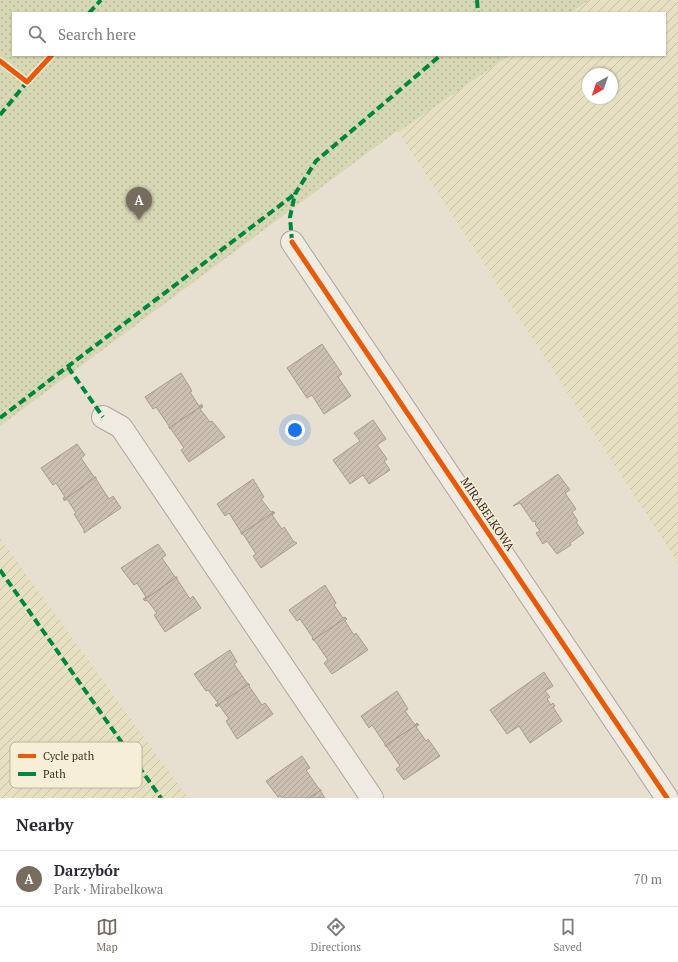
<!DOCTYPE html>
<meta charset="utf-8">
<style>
:root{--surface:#fff;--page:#f7f7f7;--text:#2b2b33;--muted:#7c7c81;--line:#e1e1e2;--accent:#786c5e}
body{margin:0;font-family:"PT Serif",serif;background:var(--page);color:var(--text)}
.compass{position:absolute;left:582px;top:68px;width:36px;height:36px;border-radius:50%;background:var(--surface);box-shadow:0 1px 3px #0004;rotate:220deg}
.you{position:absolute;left:295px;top:430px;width:14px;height:14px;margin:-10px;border:3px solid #fff;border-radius:50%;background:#1a73e8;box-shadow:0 0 0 6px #1a73e833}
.badge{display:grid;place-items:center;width:26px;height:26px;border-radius:50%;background:var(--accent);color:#fff;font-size:13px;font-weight:700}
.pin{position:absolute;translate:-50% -33px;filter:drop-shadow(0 1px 2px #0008)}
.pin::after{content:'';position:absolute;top:21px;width:14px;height:12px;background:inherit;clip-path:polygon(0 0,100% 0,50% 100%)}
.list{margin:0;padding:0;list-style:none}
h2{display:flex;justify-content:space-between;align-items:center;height:52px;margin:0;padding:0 16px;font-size:17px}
h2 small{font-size:13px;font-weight:400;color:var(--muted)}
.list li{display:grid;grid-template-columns:26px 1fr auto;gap:12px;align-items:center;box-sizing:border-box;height:56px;padding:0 16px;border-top:1px solid var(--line)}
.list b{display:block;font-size:15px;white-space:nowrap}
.list p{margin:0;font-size:13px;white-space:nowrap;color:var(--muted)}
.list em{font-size:13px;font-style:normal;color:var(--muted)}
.icon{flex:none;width:22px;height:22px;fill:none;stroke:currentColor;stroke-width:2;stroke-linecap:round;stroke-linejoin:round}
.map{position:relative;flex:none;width:678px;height:798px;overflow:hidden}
.search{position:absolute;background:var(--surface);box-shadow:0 1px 3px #0004;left:12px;right:12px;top:12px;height:44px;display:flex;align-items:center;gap:10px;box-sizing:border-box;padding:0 14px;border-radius:0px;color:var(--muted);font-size:15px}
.sheet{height:108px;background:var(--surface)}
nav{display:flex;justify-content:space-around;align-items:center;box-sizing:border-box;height:56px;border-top:1px solid var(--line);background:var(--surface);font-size:11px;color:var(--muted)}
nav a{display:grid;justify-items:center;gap:2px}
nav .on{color:var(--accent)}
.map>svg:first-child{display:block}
</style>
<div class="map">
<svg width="678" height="798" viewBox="0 0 678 798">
<defs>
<pattern id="farmland-furrows" width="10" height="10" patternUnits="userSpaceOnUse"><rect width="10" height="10" fill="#e6dfc2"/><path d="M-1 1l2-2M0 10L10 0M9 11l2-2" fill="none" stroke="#c6c0a6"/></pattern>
<pattern id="park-dots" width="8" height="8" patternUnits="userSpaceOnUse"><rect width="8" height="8" fill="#d6d7b3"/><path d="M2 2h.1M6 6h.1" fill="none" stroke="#b9b99a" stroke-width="1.8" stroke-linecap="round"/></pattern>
<pattern id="building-hatch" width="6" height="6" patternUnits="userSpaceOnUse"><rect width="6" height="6" fill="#cbbfb2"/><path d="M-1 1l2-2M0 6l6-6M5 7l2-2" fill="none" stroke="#afa499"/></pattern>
</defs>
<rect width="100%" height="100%" fill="#e7e0d1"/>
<g fill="url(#farmland-furrows)" fill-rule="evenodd">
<path d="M515,0H678V563L384,110L450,55H665V13H500ZM588,74H612V98H588Z"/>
<path d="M0,538L188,798H0Z"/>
</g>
<path fill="url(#park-dots)" d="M0,0H589L570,13H13V55H510L398,132L397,131L0,426Z"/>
<g fill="url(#building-hatch)" stroke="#a89c90">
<path d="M322,344L342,374L338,377L351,396L324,414L312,395L307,398L287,368Z"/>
<path d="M181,373L192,391L190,392L199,406L202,404V406L169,428V426L156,407L153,409L145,397Z"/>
<path d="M202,406L203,407L200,409L210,422L212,421L225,437L189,462L181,450L184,448L171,429L169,428Z"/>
<path d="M373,420L386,439L377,445L387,459L384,461L390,470L369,484L363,475L350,484L333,460L360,441L354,433Z"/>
<path d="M77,444L85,455L81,458L94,477H96L64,500L63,498L65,497L56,483L53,485L41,468Z"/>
<path d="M558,474L570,490L565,493L576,509L572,512L578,521L576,522L584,533L570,543L571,545L557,554L547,541L543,544L536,533L540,531L535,524L536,523L535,521L533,522L520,503L513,506Z"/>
<path d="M96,477V479L109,499L113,496L121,508L84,533V530L74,514L76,513L67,499L64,501V500Z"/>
<path d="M253,479L264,497L261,499L271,512L273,511L274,512L241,534V532L229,513L225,516L217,504Z"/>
<path d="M274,512L275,513L272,515L282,529L284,527L294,542H295L297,543L261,568L253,556L256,554L243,534H241Z"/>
<path d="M158,544L166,555L162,558L175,577H177L144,600L143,599L146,597L137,583L134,585L121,568Z"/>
<path d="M177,577V579L190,599L193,596L201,608L165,632L154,615L157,613L147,600L145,601L144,600Z"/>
<path d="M325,585L336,603L334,605L343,618L345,617L346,618L313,640L312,639L313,638L300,619L297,621L289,610Z"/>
<path d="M346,618L347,619L345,621L354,635L356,633L368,650L332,674L324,663L328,660L315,641L313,640Z"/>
<path d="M230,650L237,662L234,664L247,683L249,684L216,706L215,705L218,703L208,690L206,691L194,674Z"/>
<path d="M544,672L553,686L545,691L550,697L547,699L551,705L553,703L555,706L553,707L562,721L530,743L519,726L507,734L490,710Z"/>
<path d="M249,684L250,685L249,686L262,705L265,703L273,714L237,739L226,721L229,719L219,705L217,707L216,706Z"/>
<path d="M397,691L408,709L405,711L415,725L417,723L418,724L385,746V744L372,725L369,728L361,716Z"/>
<path d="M418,724L419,725L416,727L426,741L428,739L440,756L404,780L396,769L400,766L387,747L385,746Z"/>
<path d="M302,756L310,768L306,770L319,789L321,790L309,798H282L281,796L278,797L266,781Z"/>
<path d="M321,790V792L325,798H309Z"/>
</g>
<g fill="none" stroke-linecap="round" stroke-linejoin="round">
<defs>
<g id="minor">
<path d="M292,242L667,798"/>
<path d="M103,417L121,427L372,798"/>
</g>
</defs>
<use href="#minor" stroke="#ada599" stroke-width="24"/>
<use href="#minor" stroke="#efebe3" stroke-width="22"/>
<g stroke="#00873e" stroke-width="4" stroke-dasharray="8 4" stroke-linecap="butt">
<path d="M477,0L478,13"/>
<path d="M89,13L101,0"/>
<path d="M0,115L27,82"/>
<path d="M292,242L290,217L295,194L316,161L441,55"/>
<path d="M68,367L103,417"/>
<path d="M0,418L295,194"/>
<path d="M0,570L161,798"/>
</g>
<defs>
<g id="cycleway">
<path d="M0,61L27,82L52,55"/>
<path d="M292,242L667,798"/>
</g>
</defs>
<use href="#cycleway" stroke="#f7eed8" stroke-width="8"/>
<use href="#cycleway" stroke="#e8590c" stroke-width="5"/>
</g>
<g text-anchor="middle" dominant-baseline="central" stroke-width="3" stroke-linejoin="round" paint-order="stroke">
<g font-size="12" fill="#3d2e20" stroke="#f7eed8">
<text transform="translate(488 514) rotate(56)">MIRABELKOWA</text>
</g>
</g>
<rect x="10" y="742" width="132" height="46" rx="6" fill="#f7eed8" stroke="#bfb4a1" stroke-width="1"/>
<rect x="18" y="754" width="18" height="4" fill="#e8590c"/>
<rect x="18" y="772" width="18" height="4" fill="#00873e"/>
<g font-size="11" fill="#3d2e20">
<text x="43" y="760">Cycle path</text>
<text x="43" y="778">Path</text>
</g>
</svg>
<svg class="compass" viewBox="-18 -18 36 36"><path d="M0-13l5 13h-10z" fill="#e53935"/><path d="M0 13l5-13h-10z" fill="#7c7c81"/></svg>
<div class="you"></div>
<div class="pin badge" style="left:139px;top:220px">A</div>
<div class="search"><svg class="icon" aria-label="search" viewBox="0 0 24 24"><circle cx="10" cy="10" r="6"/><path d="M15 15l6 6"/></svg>Search here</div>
</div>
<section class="sheet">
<h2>Nearby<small></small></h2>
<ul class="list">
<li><span class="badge">A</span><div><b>Darzybór</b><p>Park · Mirabelkowa</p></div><em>70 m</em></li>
</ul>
</section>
<nav>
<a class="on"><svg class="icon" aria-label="map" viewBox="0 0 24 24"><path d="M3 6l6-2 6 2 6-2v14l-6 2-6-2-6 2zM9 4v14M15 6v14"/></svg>Map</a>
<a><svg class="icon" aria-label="directions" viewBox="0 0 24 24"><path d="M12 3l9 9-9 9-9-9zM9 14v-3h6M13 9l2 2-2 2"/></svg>Directions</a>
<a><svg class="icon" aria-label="saved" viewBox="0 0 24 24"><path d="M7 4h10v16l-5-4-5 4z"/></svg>Saved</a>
</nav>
